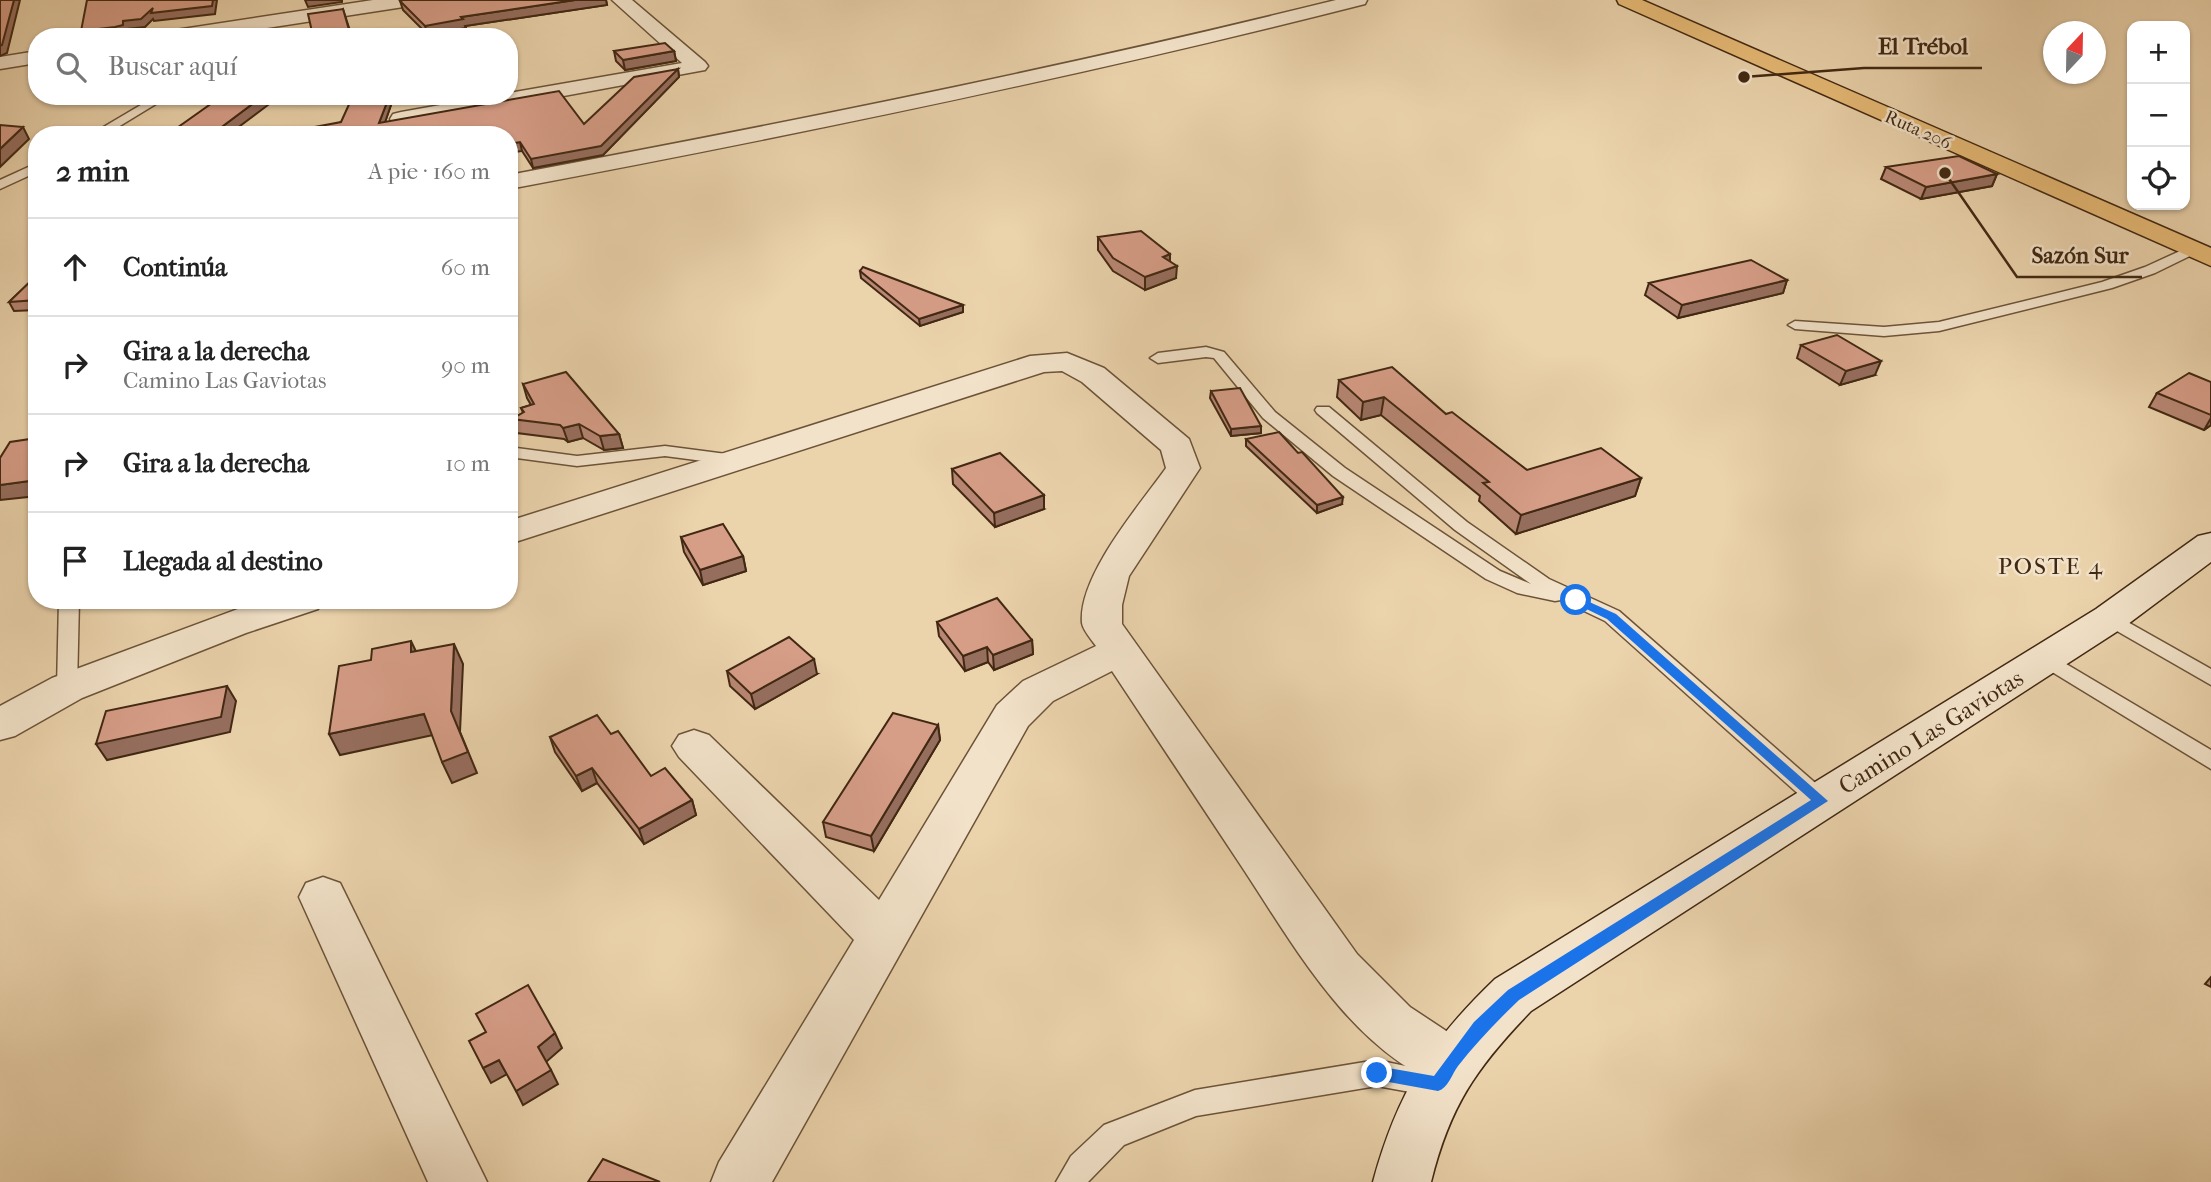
<!DOCTYPE html>
<html lang="es">
<meta charset="utf-8">
<style>
:root{--surface:#fff;--page:#f2f2f2;--text:#222;--muted:#767676;--line:#e0e0e0}
body{margin:0;font-family:"IM FELL French Canon",serif;background:var(--page);color:var(--text)}
.controls{position:absolute;right:21px;top:21px;display:grid;overflow:hidden;border-radius:14px;box-shadow:0 2px 5px #0004}
.controls button{width:63px;height:63px;display:grid;place-items:center;padding:0;border:0;border-bottom:2px solid var(--line);background:var(--surface);color:var(--text);font:35px sans-serif}
.compass{position:absolute;left:2043px;top:21px;width:63px;height:63px;border-radius:50%;background:var(--surface);box-shadow:0 2px 5px #0004;rotate:22deg}
.stop{position:absolute;width:21px;height:21px;margin:-16px;border:5px solid #1a73e8;border-radius:50%;background:#fff}
.stop.end{background:#1a73e8;border-color:#fff;box-shadow:0 2px 7px #0008}
.list{margin:0;padding:0;list-style:none}
h2{display:flex;justify-content:space-between;align-items:center;height:91px;margin:0;padding:0 28px;font-size:30px}
h2 small{font-size:23px;font-weight:400;color:var(--muted)}
.list li{display:grid;grid-template-columns:46px 1fr auto;gap:21px;align-items:center;box-sizing:border-box;height:98px;padding:0 28px;border-top:2px solid var(--line)}
.list b{display:block;font-size:26px;white-space:nowrap}
.list p{margin:0;font-size:23px;white-space:nowrap;color:var(--muted)}
.list em{font-size:23px;font-style:normal;color:var(--muted)}
.icon{flex:none;width:38px;height:38px;fill:none;stroke:currentColor;stroke-width:2;stroke-linecap:round;stroke-linejoin:round}
.map{position:relative;flex:none;width:2211px;height:1182px;overflow:hidden}
.search{position:absolute;background:var(--surface);box-shadow:0 2px 5px #0004;left:28px;top:28px;width:490px;height:77px;display:flex;align-items:center;gap:18px;box-sizing:border-box;padding:0 24px;border-radius:28px;color:var(--muted);font-size:26px}
.panel{position:absolute;background:var(--surface);box-shadow:0 2px 5px #0004;left:28px;top:126px;width:490px;height:483px;border-radius:28px}
.map>svg:first-child{display:block}
</style>
<div class="map">
<svg width="2211" height="1182" viewBox="0 0 2211 1182">
<rect width="100%" height="100%" fill="#ebd3ac"/>
<filter id="stains"><feTurbulence type="fractalNoise" baseFrequency=".00286" numOctaves="4"/><feColorMatrix values="0 0 0 0 .2 0 0 0 0 .09 0 0 0 0 .02 0 0 0 .5 -.17"/></filter>
<radialGradient id="worn" r=".72"><stop offset=".6" stop-color="#630" stop-opacity="0"/><stop offset="1" stop-color="#630" stop-opacity=".3"/></radialGradient>
<g fill="none" stroke-linecap="round" stroke-linejoin="round">
<defs>
<g id="lane">
<path d="M156,96H169L105,135H90Z"/>
<path d="M37,163V172L0,189V180Z"/>
<path d="M2191,246L2198,250L2196,253L2155,273L2112,288L1939,331L1884,336L1795,329L1788,325L1795,321L1884,327L1939,322L2102,282L2145,267Z"/>
<path d="M1206,347L1224,352L1275,412L1345,468L1500,571L1531,584L1455,530L1317,413L1315,410L1317,407H1329L1467,522L1549,579L1619,611L1829,795L1832,801L1829,807L1821,810L1813,807L1605,621L1561,600L1555,601L1517,593L1486,579L1333,476L1263,418L1214,358L1206,357L1158,363L1150,358L1158,353Z"/>
<path d="M518,420L526,425L509,434V423Z"/>
<path d="M665,446L734,455L743,460L734,465L665,456L577,466L509,457V447L577,456Z"/>
<path d="M59,600H79L77,688L74,693L67,695L60,693L57,688Z"/>
<path d="M2110,612L2211,669V685L2103,623L2100,618L2103,613Z"/>
<path d="M2046,652L2211,750V769L2039,664L2036,659L2039,654Z"/>
<path d="M1377,1060L1448,1075L1452,1084L1448,1093L1438,1097L1377,1086L1196,1116L1124,1145L1088,1182H1056L1071,1156L1104,1125L1195,1090Z"/>
</g>
<g id="street">
<path d="M373,0H419L410,6L209,37H159L169,31Z"/>
<path d="M612,0H632L705,62L708,66L705,70L401,126L393,124L390,119L393,114L401,112L491,96H509V93L682,63Z"/>
<path d="M1336,0H1367L1365,4C1082,76 796,135 509,189V175C786,123 1062,68 1336,0Z"/>
<path d="M37,51V63L0,69V57Z"/>
<path d="M1067,353L1104,368L1189,439L1200,468L1129,576L1122,605V624L1357,954L1410,1007L1469,1046L1477,1064L1469,1082L1450,1089C1349,1051 1293,943 1236,858C1195,796 1154,734 1112,671L1053,701L1028,726L772,1182H711L719,1162L854,940L679,757L672,746L679,735L694,730L709,735L879,900L997,705L1023,681L1096,646C1091,639 1083,630 1082,623C1078,576 1139,506 1166,468L1161,450L1082,382L1062,371L1044,372L509,544V521L1030,356Z"/>
<path d="M262,600H323L318,609L246,633L82,698L15,736L0,740V706L52,678Z"/>
<path d="M323,877L340,883L487,1182H428L299,897L306,883Z"/>
</g>
<path id="secondary" d="M2211,533V562L2124,627L1531,1011C1477,1067 1450,1105 1431,1182H1373C1397,1094 1429,1042 1495,979L2096,609L2198,536Z"/>
<path id="highway" d="M1617,0H1642L2211,248V266L1619,4Z"/>
</defs>
<use href="#lane" stroke="#6c5338" stroke-width="3"/>
<use href="#street" stroke="#6c5338" stroke-width="3"/>
<use href="#secondary" stroke="#412812" stroke-width="3"/>
<use href="#highway" stroke="#412812" stroke-width="3"/>
<use href="#lane" fill="#f2e2c9" fill-rule="evenodd"/>
<use href="#street" fill="#f2e2c9" fill-rule="evenodd"/>
<use href="#secondary" fill="#f2e2c9" fill-rule="evenodd"/>
<use href="#highway" fill="#e6ba76" fill-rule="evenodd"/>
</g>
<g fill="#b88774" stroke="#412812" stroke-width="2">
<path d="M403,0H606L607,5L465,26L466,28L428,35L403,10L400,1Z"/>
<path d="M614,51H674L676,61L625,70L616,61Z"/>
<path d="M678,69L679,77L603,155L533,168L522,151L341,122L389,97L391,105L385,122L584,124Z"/>
<path d="M1886,167L1997,174L1992,186L1921,199L1881,179Z"/>
<path d="M1098,237L1170,254V261L1176,278L1145,290L1113,271L1098,250Z"/>
<path d="M860,271L963,305V312L920,326L861,278Z"/>
<path d="M37,275V310L14,311L9,302Z"/>
<path d="M1787,280L1783,293L1678,318L1645,295L1649,283Z"/>
<path d="M1801,345L1875,375L1840,385L1797,358Z"/>
<path d="M1339,380L1446,414L1527,470L1641,478L1635,496L1516,534L1479,501L1480,496L1381,415L1361,420L1337,397Z"/>
<path d="M2211,382V425L2204,430L2149,407L2157,393Z"/>
<path d="M523,384L619,434L623,448L604,450L583,438L568,442L564,439L517,433L512,419L523,413L521,408L531,405L527,398Z"/>
<path d="M1211,391L1261,426V433L1231,436L1210,398Z"/>
<path d="M1246,439L1298,453L1342,504L1317,513L1246,446Z"/>
<path d="M952,469L1044,509L995,527L953,484Z"/>
<path d="M681,537L743,556L746,571L703,585L684,552Z"/>
<path d="M937,622L1032,640L1033,654L994,670L988,662L965,671L939,636Z"/>
<path d="M727,671L817,674L755,709L730,686Z"/>
<path d="M938,725L940,740L874,851L826,837L823,822Z"/>
<path d="M611,734L651,776L692,800L696,815L644,844L597,783L582,791L555,752L550,737Z"/>
<path d="M2211,977V987L2205,984Z"/>
</g>
<g fill="#966e5e" stroke="#412812" stroke-width="2">
<path d="M14,0H20L7,53L0,56V46Z"/>
<path d="M213,0H217L215,14L154,21L153,19L145,27L127,29L126,33L119,35L104,37H83L81,31L123,21L153,8Z"/>
<path d="M305,0H342V2L308,7Z"/>
<path d="M575,0H606L607,5L465,26L466,28L428,35L425,26L461,17Z"/>
<path d="M343,9L352,37H313V36Z"/>
<path d="M674,51L676,61L625,70L623,60Z"/>
<path d="M678,69L679,77L603,155L533,168L531,159Z"/>
<path d="M263,96H275L276,99L228,135H211Z"/>
<path d="M389,97L391,105L382,131L379,123Z"/>
<path d="M23,127L29,139L0,167V149Z"/>
<path d="M520,142L522,151L509,153V144Z"/>
<path d="M1997,174L1992,186L1921,199L1926,187Z"/>
<path d="M1170,254V267L1163,257Z"/>
<path d="M1177,266L1176,278L1145,290V277Z"/>
<path d="M1787,280L1783,293L1678,318L1682,305Z"/>
<path d="M963,305V312L920,326L919,319Z"/>
<path d="M1881,361L1875,375L1840,385L1846,371Z"/>
<path d="M1384,397L1381,415L1361,420L1363,402Z"/>
<path d="M2211,418V425L2204,430Z"/>
<path d="M579,424L583,438L568,442L563,428Z"/>
<path d="M1261,426V433L1231,436V429Z"/>
<path d="M619,434L623,448L604,450L600,436Z"/>
<path d="M1641,478L1635,496L1516,534L1521,515Z"/>
<path d="M37,480V496L0,500V485Z"/>
<path d="M1044,495V509L995,527L994,513Z"/>
<path d="M1343,497L1342,504L1317,513V505Z"/>
<path d="M743,556L746,571L703,585L700,570Z"/>
<path d="M1032,640L1033,654L994,670L993,655Z"/>
<path d="M411,641L421,662L411,652Z"/>
<path d="M454,644L463,664L460,732L477,773L452,783L442,762L451,711Z"/>
<path d="M987,647L988,662L965,671L963,656Z"/>
<path d="M814,659L817,674L755,709L751,694Z"/>
<path d="M227,686L236,701L230,732L107,760L96,744Z"/>
<path d="M424,714L433,735L340,755L329,734Z"/>
<path d="M938,725L940,740L874,851L871,836Z"/>
<path d="M592,768L597,783L582,791L576,776Z"/>
<path d="M692,800L696,815L644,844L639,829Z"/>
<path d="M555,1033L562,1048L546,1062L538,1047Z"/>
<path d="M499,1060L507,1074L491,1083L483,1068Z"/>
<path d="M551,1070L558,1084L523,1105L516,1091Z"/>
</g>
<g fill="#d69d87" stroke="#412812" stroke-width="2">
<path d="M0,0H14L2,45L0,46Z"/>
<path d="M87,0H213L212,6L151,13L153,8L141,19L123,21V25L115,27L81,31Z"/>
<path d="M403,0H575L461,17L463,19L425,26L400,1Z"/>
<path d="M343,9L349,30L313,36L308,14Z"/>
<path d="M665,43L674,51L623,60L614,51Z"/>
<path d="M678,69L601,146L531,159L520,142L509,144V135H295L299,130L341,122L351,100L389,97L379,123L559,91L584,124L634,77Z"/>
<path d="M222,96H263L211,135H167Z"/>
<path d="M0,125L23,127L0,149Z"/>
<path d="M1959,156L1997,174L1926,187L1886,167Z"/>
<path d="M1141,231L1170,254L1163,257L1177,266L1145,277L1113,258L1098,237Z"/>
<path d="M1751,260L1787,280L1682,305L1649,283Z"/>
<path d="M863,267L963,305L919,319L860,271Z"/>
<path d="M37,275V300L9,302Z"/>
<path d="M1837,335L1881,361L1846,371L1801,345Z"/>
<path d="M1392,367L1446,414L1452,412L1527,470L1601,448L1641,478L1521,515L1483,483L1489,482L1384,397L1363,402L1339,380Z"/>
<path d="M566,372L619,434L600,436L579,424L563,428L560,425L512,419L524,412L521,408L534,404L523,384Z"/>
<path d="M2189,373L2211,382V415L2157,393Z"/>
<path d="M1240,388L1261,426L1231,429L1211,391Z"/>
<path d="M1279,432L1298,453L1302,452L1343,497L1317,505L1246,439Z"/>
<path d="M37,438V480L0,485V458L10,442Z"/>
<path d="M1000,453L1044,495L994,513L952,469Z"/>
<path d="M723,524L743,556L700,570L681,537Z"/>
<path d="M997,598L1032,640L993,655L987,647L963,656L937,622Z"/>
<path d="M789,637L814,659L751,694L727,671Z"/>
<path d="M411,641V652L454,644L451,711L468,752L442,762L424,714L329,734L339,666L371,660L372,649Z"/>
<path d="M227,686L221,717L96,744L106,711Z"/>
<path d="M893,713L938,725L871,836L823,822Z"/>
<path d="M597,715L611,734L618,731L651,776L665,768L692,800L639,829L592,768L576,776L550,737Z"/>
<path d="M528,985L555,1033L538,1047L551,1070L516,1091L499,1060L483,1068L469,1041L486,1032L476,1014Z"/>
<path d="M603,1159L660,1182H588Z"/>
</g>
<path fill="#1a73e8" d="M1576,596L1616,614L1828,801L1519,1000C1497,1021 1477,1042 1458,1066C1452,1074 1448,1088 1438,1091L1372,1079L1369,1073L1372,1068L1377,1066L1434,1076L1474,1022L1508,990L1811,800L1607,619L1572,602V597Z"/>
<g text-anchor="middle" dominant-baseline="central" stroke-width="5" stroke-linejoin="round" paint-order="stroke">
<g font-size="18" fill="#412812" stroke="#f2e2c9">
<text transform="translate(1918 130) rotate(24)">Ruta 206</text>
</g>
<g font-size="23" letter-spacing="2" fill="#412812" stroke="#f2e2c9">
<text x="2051" y="566">POSTE 4</text>
</g>
<g font-size="24" fill="#412812" stroke="#f2e2c9">
<text transform="translate(1931 732) rotate(-32)">Camino Las Gaviotas</text>
</g>
</g>
<path fill="none" stroke="#412812" stroke-width="2.5" d="M1744 77L1864 68H1982M1945 173L2017 277H2142"/>
<g fill="#412812" stroke="#f2e2c9" stroke-width="2.5">
<circle cx="1744" cy="77" r="7"/>
<circle cx="1945" cy="173" r="7"/>
</g>
<g font-size="23" text-anchor="middle" font-weight="bold" fill="#412812" stroke="#f2e2c9" stroke-width="5" stroke-linejoin="round" paint-order="stroke">
<text x="1923" y="54">El Trébol</text>
<text x="2080" y="263">Sazón Sur</text>
</g>
<rect width="100%" height="100%" filter="url(#stains)"/>
<rect width="100%" height="100%" fill="url(#worn)"/>
</svg>
<div class="controls">
<button>+</button>
<button>−</button>
<button><svg class="icon" aria-label="locate" viewBox="0 0 24 24"><circle cx="12" cy="12" r="6"/><path d="M12 2v4M12 18v4M2 12h4M18 12h4"/></svg></button>
</div>
<svg class="compass" viewBox="-18 -18 36 36"><path d="M0-13l5 13h-10z" fill="#e53935"/><path d="M0 13l5-13h-10z" fill="#767676"/></svg>
<div class="stop" style="left:1576px;top:600px"></div>
<div class="stop end" style="left:1377px;top:1073px"></div>
<div class="search"><svg class="icon" aria-label="search" viewBox="0 0 24 24"><circle cx="10" cy="10" r="6"/><path d="M15 15l6 6"/></svg>Buscar aquí</div>
<section class="panel">
<h2>2 min<small>A pie · 160 m</small></h2>
<ul class="list">
<li><svg class="icon" aria-label="ahead" viewBox="0 0 24 24"><path d="M12 20V5M6 11l6-6 6 6"/></svg><div><b>Continúa</b></div><em>60 m</em></li>
<li><svg class="icon" aria-label="right" viewBox="0 0 24 24"><path d="M7 20v-9h11M14 6l5 5-5 5"/></svg><div><b>Gira a la derecha</b><p>Camino Las Gaviotas</p></div><em>90 m</em></li>
<li><svg class="icon" aria-label="right" viewBox="0 0 24 24"><path d="M7 20v-9h11M14 6l5 5-5 5"/></svg><div><b>Gira a la derecha</b></div><em>10 m</em></li>
<li><svg class="icon" aria-label="arrive" viewBox="0 0 24 24"><path d="M6 21V4h12l-3 4 3 4H6"/></svg><div><b>Llegada al destino</b></div></li>
</ul>
</section>
</div>
